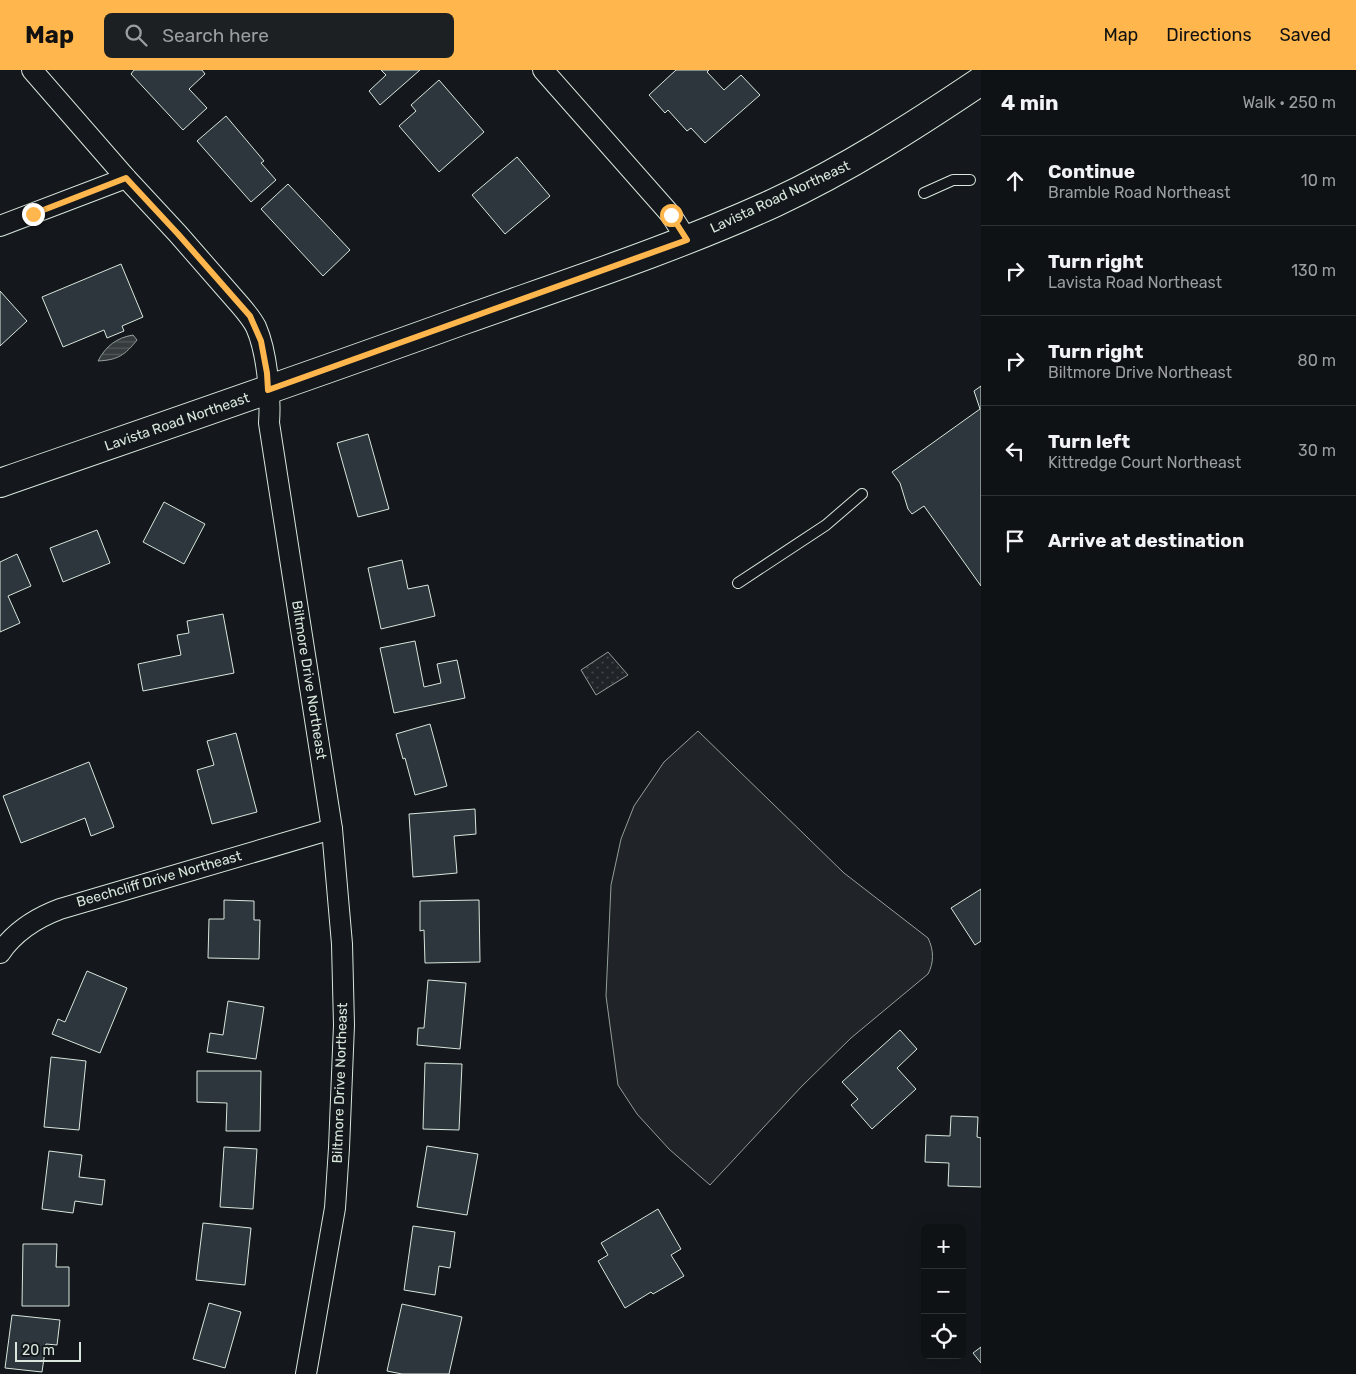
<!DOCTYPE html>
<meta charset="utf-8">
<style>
:root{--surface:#0f1215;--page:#1d2022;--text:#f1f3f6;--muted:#9b9ea0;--line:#2f3234;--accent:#ffb74d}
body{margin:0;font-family:Rubik,sans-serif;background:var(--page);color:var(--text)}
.controls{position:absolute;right:15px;bottom:15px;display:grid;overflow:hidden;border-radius:8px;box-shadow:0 5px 20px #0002}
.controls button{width:45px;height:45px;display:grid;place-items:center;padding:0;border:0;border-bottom:1px solid var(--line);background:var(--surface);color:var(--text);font:25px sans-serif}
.scale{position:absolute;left:15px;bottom:12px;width:66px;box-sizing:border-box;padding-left:5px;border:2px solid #d8e6dc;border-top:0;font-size:14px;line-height:18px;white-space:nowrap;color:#d8e6dc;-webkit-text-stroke:4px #14181c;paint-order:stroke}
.stop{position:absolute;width:15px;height:15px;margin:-11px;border:4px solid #ffb74d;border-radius:50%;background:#fff}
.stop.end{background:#ffb74d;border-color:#fff;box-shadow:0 1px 5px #0008}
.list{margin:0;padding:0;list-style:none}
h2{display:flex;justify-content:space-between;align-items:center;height:65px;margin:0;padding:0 20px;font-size:21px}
h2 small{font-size:16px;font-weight:400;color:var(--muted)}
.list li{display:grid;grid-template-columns:32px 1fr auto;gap:15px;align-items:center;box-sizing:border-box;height:90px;padding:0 20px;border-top:1px solid var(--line)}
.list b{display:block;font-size:19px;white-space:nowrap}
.list p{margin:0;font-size:16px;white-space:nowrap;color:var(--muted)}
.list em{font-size:16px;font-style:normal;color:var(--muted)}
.icon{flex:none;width:28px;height:28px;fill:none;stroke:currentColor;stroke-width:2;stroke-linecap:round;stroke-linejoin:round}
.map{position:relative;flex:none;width:981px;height:1304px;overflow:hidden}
header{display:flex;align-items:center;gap:30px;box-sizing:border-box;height:70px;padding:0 25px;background:var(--accent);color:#111}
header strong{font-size:24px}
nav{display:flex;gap:28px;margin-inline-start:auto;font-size:18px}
.search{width:350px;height:45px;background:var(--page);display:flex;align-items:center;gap:12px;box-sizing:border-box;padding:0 18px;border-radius:8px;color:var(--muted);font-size:19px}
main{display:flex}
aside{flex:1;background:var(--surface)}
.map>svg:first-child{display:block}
</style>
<header>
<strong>Map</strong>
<div class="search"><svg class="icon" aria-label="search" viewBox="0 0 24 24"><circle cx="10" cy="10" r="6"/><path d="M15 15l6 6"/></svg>Search here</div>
<nav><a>Map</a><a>Directions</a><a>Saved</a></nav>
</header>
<main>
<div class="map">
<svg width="981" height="1304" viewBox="0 0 981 1304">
<defs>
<pattern id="park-dots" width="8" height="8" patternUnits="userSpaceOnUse" patternTransform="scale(1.25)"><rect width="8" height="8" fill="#202428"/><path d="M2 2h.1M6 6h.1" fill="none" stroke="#404447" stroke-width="1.8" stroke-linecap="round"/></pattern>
<pattern id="water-rules" width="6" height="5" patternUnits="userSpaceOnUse" patternTransform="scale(1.25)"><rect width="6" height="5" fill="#363b3e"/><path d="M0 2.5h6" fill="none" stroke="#525759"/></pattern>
</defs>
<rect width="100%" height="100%" fill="#14181c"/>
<path fill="#202428" stroke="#939e99" d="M698,661L844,803L928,868C934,880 934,893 928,904L851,968L802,1016L710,1115L669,1079L637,1044L618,1015L606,926L611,815L621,769L634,736L664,692Z"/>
<path fill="url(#park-dots)" stroke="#939e99" d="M608,582L628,605L596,625L581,600Z"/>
<path fill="url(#water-rules)" stroke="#939e99" d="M133,265L137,270C125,285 118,290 98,291C106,276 116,268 133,265Z"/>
<g fill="#2c363c" stroke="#d8e6dc">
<path d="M134,0H202L205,4L189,19L207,38L183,60L131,4Z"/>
<path d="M381,0H420L380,35L369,21L386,5Z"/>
<path d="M676,0H709L707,2L724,20L741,5L760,25L705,73L691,58L687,61L668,40L665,43L649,25Z"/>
<path d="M439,10L484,62L439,102L399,56L416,41L411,35Z"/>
<path d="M226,46L264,91L261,93L276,110L251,132L197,71Z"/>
<path d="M517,87L550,126L505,164L472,125Z"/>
<path d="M288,114L350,180L323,206L261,139Z"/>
<path d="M121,194L143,247L122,256L124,261L107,268L104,260L63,277L42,227Z"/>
<path d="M0,221L27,251L0,276Z"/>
<path d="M981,316V516L924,436L912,444L908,439L900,413L892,402L980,339L974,321Z"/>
<path d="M368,364L389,439L358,447L337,373Z"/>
<path d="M164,432L205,454L184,494L143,472Z"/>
<path d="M97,460L110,493L63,512L50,478Z"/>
<path d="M17,484L31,516L8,526L20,553L0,562V492Z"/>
<path d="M402,490L408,519L428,515L435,546L381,559L368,498Z"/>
<path d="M223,544L234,603L143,621L138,594L181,585L177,565L189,563L187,551Z"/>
<path d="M415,571L424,617L441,613L437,594L457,590L465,628L394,643L380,578Z"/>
<path d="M430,654L447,716L415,725L405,688L403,689L396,664Z"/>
<path d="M236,663L257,742L212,754L197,700L214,695L207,671Z"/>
<path d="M89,692L114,757L91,766L85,748L21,773L3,726Z"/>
<path d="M475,739L476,764L454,766L457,803L413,807L409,744Z"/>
<path d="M981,819V871L975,875L951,838Z"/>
<path d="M224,830L254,831V850H260L259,889L208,888L209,849H224Z"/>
<path d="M479,830L480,892L425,893L424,860L420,861V831Z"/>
<path d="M87,901L127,918L100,983L52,964L58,949L65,952Z"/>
<path d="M428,910L466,913L460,979L417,975L418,958H424Z"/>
<path d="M228,931L264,937L256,989L207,982L210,963L223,965Z"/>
<path d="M900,960L917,979L897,998L916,1019L872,1059L851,1035L858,1029L842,1012Z"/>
<path d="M51,987L86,991L79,1060L44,1057Z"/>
<path d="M425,993L462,994L459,1060L423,1059Z"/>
<path d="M197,1001H261L260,1061H226L227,1033L197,1032Z"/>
<path d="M951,1046L978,1047L977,1067L981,1068V1117L948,1116L949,1093L925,1092L926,1065L950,1066Z"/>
<path d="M427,1076L478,1084L467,1145L417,1137Z"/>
<path d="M224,1077L257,1079L253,1139L220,1137Z"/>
<path d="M49,1081L82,1085L79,1107L105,1110L102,1135L75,1131L73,1143L42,1139Z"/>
<path d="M658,1139L681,1179L671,1185L684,1206L653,1224L651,1222L625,1238L598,1191L608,1185L601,1173Z"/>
<path d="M203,1153L251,1158L245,1215L196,1210Z"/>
<path d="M413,1156L455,1162L450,1198L439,1196L435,1225L404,1220Z"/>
<path d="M23,1174H57L56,1197H69V1236H22Z"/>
<path d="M209,1233L241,1242L225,1298L193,1289Z"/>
<path d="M402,1234L462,1247L449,1304H402L387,1301Z"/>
<path d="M12,1245L60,1250L57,1275L46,1274L42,1302L5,1298Z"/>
<path d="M981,1277V1293L973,1283Z"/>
</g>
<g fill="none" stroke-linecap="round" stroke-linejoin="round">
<defs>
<g id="service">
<path d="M924,123L953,110H970"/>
<path d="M738,513L826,455L862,424"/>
</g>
<g id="minor">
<path d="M32,0L126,108L178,164L240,235C246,242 252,249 256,257C267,282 271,326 269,353L332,759L342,874L344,955L339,1078L335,1138L306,1304"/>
<path d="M543,0L671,145L687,170"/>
<path d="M0,156L126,108"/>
<path d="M0,883C15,861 36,848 60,839L332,759"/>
</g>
<path id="secondary" d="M0,413C155,359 310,306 464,250C568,213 673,179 774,133C847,99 914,56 981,11"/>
</defs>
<use href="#service" stroke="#d8e6dc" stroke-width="12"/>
<use href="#minor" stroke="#d8e6dc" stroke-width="22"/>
<use href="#secondary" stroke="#d8e6dc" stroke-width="30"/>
<use href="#service" stroke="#14181c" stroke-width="10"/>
<use href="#minor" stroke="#14181c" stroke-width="20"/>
<use href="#secondary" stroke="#14181c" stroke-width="28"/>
</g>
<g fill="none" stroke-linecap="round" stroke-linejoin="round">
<path stroke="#ffb74d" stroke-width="6" d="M33,144L126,108L178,164L250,246L261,271L267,303L268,320L687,170L671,145"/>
</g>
<g text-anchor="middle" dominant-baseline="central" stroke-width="4" stroke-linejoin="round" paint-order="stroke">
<g font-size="14" fill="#d8e6dc" stroke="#14181c">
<text transform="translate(780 127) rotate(-25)">Lavista Road Northeast</text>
<text transform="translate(177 352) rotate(-19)">Lavista Road Northeast</text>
<text transform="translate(309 610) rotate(81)">Biltmore Drive Northeast</text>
<text transform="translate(159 809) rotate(-16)">Beechcliff Drive Northeast</text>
<text transform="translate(340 1013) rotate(-88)">Biltmore Drive Northeast</text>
</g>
</g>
</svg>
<div class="controls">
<button>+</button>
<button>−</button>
<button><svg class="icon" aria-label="locate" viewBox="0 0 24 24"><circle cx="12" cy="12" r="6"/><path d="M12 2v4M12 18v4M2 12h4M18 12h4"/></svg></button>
</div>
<div class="scale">20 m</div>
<div class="stop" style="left:671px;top:145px"></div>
<div class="stop end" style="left:33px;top:144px"></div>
</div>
<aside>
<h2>4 min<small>Walk · 250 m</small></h2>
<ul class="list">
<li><svg class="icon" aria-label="ahead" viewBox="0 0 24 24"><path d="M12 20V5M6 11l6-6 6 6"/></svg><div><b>Continue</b><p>Bramble Road Northeast</p></div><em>10 m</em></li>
<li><svg class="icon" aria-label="right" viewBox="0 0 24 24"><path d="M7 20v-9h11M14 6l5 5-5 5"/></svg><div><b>Turn right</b><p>Lavista Road Northeast</p></div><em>130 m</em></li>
<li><svg class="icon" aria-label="right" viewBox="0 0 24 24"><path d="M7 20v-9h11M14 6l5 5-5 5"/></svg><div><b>Turn right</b><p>Biltmore Drive Northeast</p></div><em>80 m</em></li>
<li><svg class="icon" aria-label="left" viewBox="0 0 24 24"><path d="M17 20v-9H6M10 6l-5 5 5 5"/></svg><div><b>Turn left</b><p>Kittredge Court Northeast</p></div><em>30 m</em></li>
<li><svg class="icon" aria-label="arrive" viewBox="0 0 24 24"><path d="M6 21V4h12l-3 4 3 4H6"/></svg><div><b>Arrive at destination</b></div></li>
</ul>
</aside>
</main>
